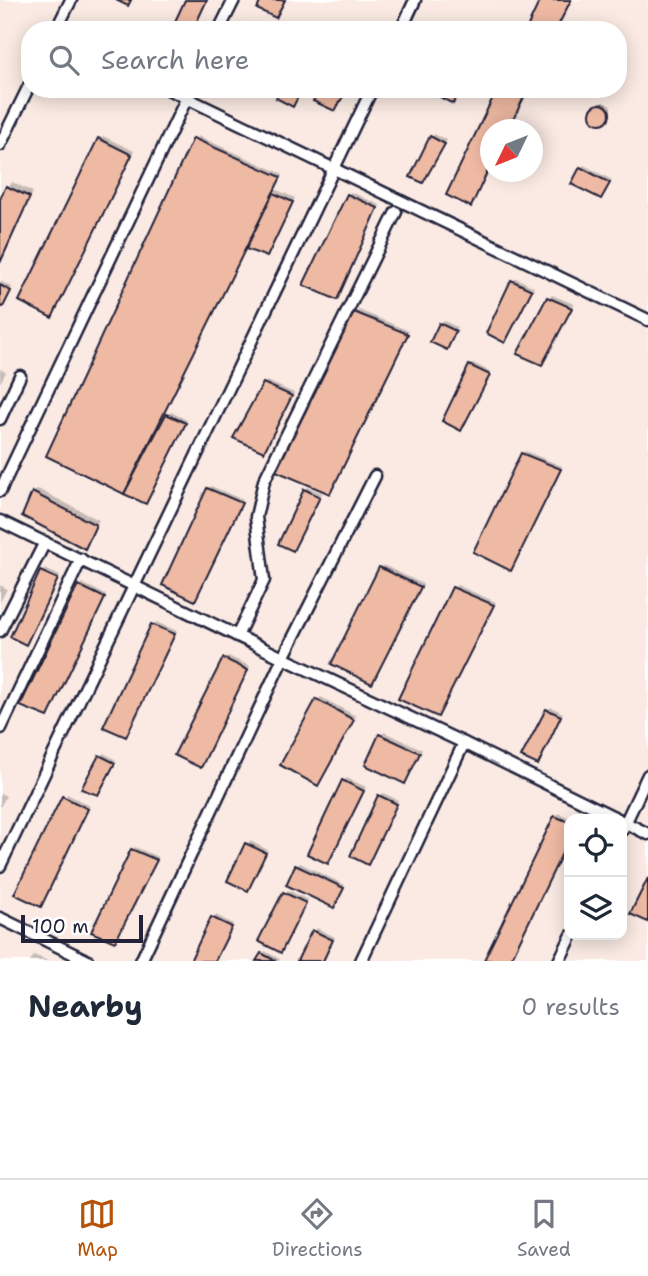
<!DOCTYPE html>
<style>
:root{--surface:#fff;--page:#f6f6f7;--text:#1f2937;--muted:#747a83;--line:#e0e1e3;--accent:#b45309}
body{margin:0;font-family:"Shantell Sans",sans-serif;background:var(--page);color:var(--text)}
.controls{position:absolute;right:21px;bottom:21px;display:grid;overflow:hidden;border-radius:14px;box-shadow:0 4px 18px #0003}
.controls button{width:63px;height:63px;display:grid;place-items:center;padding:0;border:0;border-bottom:2px solid var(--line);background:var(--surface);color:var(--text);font:35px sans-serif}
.compass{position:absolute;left:480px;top:119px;width:63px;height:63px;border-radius:50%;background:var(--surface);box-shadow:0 4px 18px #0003;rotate:227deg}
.scale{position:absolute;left:21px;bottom:18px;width:122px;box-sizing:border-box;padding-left:7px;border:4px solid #22223b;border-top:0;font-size:19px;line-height:24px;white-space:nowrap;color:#22223b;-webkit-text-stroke:5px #fff;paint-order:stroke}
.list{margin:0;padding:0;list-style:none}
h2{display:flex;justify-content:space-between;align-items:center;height:91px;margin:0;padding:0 28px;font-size:30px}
h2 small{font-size:23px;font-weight:400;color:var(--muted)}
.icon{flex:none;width:38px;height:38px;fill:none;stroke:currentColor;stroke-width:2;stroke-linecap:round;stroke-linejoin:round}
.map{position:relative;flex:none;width:648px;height:961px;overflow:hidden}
.search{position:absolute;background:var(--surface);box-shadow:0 4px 18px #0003;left:21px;right:21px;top:21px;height:77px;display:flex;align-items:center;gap:18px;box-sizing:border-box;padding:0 24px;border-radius:28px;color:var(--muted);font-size:26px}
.sheet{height:217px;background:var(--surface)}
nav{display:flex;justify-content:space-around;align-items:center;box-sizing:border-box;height:98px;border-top:2px solid var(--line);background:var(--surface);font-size:19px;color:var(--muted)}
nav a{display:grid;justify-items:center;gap:4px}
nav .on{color:var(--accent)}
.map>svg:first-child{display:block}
</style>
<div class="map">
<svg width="648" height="961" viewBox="0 0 648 961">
<rect width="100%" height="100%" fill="#fff"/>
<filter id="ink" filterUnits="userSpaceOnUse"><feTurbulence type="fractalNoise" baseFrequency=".0143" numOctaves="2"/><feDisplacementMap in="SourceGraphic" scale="14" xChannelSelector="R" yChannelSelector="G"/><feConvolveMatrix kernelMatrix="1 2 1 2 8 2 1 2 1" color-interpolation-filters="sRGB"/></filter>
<g filter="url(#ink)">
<path fill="#faeae3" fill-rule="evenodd" d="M0,0H648V961H0ZM30,30H618V89H30ZM490,130H532V172H490ZM569,819H622V935H569Z"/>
<g fill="#0003">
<path d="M255,22L272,29L250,30Z"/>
<path d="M499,89H528L508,130H490V166L473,202Z"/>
<path d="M603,102L611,106V114L601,122L596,121L593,117V109Z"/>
<path d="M434,134L447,140L423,181L412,176Z"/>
<path d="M103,136L134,151L52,316L100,139Z"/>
<path d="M198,136L283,174L275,189L295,198L269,252L266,255L247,247L161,421L171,412L187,420L145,502L48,456Z"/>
<path d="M584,165L612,180L601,197L581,168Z"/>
<path d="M12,182L33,192L0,261V203Z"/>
<path d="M351,192L380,205L337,298L348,195Z"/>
<path d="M516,278L534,287L505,341L513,281Z"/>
<path d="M0,281L12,287L5,302L0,304Z"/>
<path d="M552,295L574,304L544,359L549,298Z"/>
<path d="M359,310L409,331L330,491L356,313Z"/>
<path d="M444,321L457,327L446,348L441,324Z"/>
<path d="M473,363L491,372L464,426L470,367Z"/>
<path d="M0,369L6,372L0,383Z"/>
<path d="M267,381L294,393L264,450V384Z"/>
<path d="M525,451L562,466L511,569L522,454Z"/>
<path d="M211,486L243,500L195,599L208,489Z"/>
<path d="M308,487L322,493L293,549L305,490Z"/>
<path d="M38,489L99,520L84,546L33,493Z"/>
<path d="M383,565L423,584L372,682L380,568Z"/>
<path d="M45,569L60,576L26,643L42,572Z"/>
<path d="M82,583L106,595L47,715L79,586Z"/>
<path d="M0,585L7,589L0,602Z"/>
<path d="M457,585L496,602L438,715L454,588Z"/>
<path d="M156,622L177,631L126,735L153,625Z"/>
<path d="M228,656L250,666L201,766L225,659Z"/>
<path d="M321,697L356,716L318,784L317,700Z"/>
<path d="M551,707L563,713L538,763L548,711Z"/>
<path d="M384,732L422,749L405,781L367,764Z"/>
<path d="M104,753L116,760L98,793L101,756Z"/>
<path d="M347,778L366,787L328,862L344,781Z"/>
<path d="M0,793L6,796L0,807Z"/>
<path d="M383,793L398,800L368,863L380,796Z"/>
<path d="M67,794L90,806L41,905L17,894Z"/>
<path d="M558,813L572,819H569V839L510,961L486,959Z"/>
<path d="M250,841L268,850L247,889V844Z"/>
<path d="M135,847L158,857L115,940L132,850Z"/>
<path d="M300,863L345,885L334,906L297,866Z"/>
<path d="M288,890L308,900L281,951L285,893Z"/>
<path d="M216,915L233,924L215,961H192Z"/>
<path d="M317,928L335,937L324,961H299Z"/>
<path d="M265,951L280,959L279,961H258Z"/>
<path d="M34,955L48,961H30Z"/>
</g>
<g fill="#efbaa3" stroke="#22223b" stroke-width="2">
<path d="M116,0H131L128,6Z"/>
<path d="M185,0H207L193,30H171Z"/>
<path d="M261,0H285L276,18L257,9Z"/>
<path d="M540,0H571L556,30H526Z"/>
<path d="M280,89H302L293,107L276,98Z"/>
<path d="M320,89H347L335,111L313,101Z"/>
<path d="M441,89H461L453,104L438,96Z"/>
<path d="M497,89H528L508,130H490V166L471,207L446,195Z"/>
<circle cx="600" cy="114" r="10"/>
<path d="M430,136L445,144L423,183L410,177Z"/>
<path d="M98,138L132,155L52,318L19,301Z"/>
<path d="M193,138L281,177L124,494L46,456Z"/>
<path d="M580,167L610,183L601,199L571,184Z"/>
<path d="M6,186L30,197L0,263V199Z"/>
<path d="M273,193L293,202L267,257L246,249Z"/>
<path d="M347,194L378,208L337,300L303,285Z"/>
<path d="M511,280L532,290L505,343L486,333Z"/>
<path d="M0,285L11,291L3,307L0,306Z"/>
<path d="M547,297L572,308L542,365L517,354Z"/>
<path d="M354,312L408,334L330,494L276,471Z"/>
<path d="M439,323L456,331L447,350L430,342Z"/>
<path d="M469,365L490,375L461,431L442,421Z"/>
<path d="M263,383L292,396L264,452L233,438Z"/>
<path d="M166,414L186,423L146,504L124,494Z"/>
<path d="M521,453L561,469L511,571L473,552Z"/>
<path d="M207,488L242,503L195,601L162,585Z"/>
<path d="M304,489L320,497L293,551L278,544Z"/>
<path d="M32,492L96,525L85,549L22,516Z"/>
<path d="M379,567L421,587L372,684L331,664Z"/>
<path d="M40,571L58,579L26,645L10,637Z"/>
<path d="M78,585L105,598L48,717L20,706Z"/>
<path d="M452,587L494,605L438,717L398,699Z"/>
<path d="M151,624L175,634L126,737L103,727Z"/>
<path d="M223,658L248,670L201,768L174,755Z"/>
<path d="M316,699L354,720L318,786L280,765Z"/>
<path d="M546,709L561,716L538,765L521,757Z"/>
<path d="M379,734L420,753L405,784L365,765Z"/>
<path d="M99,755L115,763L98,795L81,789Z"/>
<path d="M342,780L364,791L328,864L307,854Z"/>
<path d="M378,795L397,804L368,865L350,856Z"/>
<path d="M62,796L88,809L41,907L14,894Z"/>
<path d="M554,816L569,822V839L510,961L484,960Z"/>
<path d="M245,843L266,853L248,891L227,881Z"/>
<path d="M131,849L157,860L115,942L91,932Z"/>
<path d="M295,865L344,888L334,908L286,885Z"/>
<path d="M648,878V922L630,914Z"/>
<path d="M283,892L306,903L281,953L258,941Z"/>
<path d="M211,917L232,927L215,961H190Z"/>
<path d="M312,930L333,940L323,961H297Z"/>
<path d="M261,953L276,961H256Z"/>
</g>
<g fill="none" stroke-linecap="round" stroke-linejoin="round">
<defs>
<g id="minor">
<path d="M56,30L71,0"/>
<path d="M219,30L234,0"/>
<path d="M401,30L415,0"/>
<path d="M168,89L648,320"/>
<path d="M0,145L30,84"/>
<path d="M0,419L20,376"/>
<path d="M0,491L191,89"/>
<path d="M0,521L283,658L464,743L361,961"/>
<path d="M0,631L45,542"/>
<path d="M237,636L264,580L256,517L264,481L396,212"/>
<path d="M1,728L81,559"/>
<path d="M464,743L618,819"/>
<path d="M622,821L648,834"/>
<path d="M622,830L648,775"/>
<path d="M0,866L372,89"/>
<path d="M0,918L88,961"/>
<path d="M141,961L283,658L375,476"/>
<path d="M559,961L572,935"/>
</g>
</defs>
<use href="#minor" stroke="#22223b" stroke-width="15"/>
<use href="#minor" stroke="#fff" stroke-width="10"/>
</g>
</g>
</svg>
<div class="controls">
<button><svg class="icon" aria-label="locate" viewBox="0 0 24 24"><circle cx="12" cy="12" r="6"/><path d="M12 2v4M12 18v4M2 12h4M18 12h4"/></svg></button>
<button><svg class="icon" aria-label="layers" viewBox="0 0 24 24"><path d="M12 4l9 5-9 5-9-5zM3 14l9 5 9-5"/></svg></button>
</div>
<svg class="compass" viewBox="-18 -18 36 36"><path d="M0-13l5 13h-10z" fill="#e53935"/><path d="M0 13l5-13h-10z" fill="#747a83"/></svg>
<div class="scale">100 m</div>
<div class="search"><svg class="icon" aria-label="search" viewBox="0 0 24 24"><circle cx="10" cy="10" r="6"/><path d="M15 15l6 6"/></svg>Search here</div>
</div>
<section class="sheet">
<h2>Nearby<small>0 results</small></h2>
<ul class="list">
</ul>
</section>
<nav>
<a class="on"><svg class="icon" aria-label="map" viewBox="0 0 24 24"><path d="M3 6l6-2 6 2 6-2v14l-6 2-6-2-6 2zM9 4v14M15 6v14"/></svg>Map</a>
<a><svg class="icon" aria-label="directions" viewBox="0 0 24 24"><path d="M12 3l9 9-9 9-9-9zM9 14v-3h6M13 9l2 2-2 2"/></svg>Directions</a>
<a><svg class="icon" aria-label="saved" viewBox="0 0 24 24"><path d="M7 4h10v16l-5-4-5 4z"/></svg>Saved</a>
</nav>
